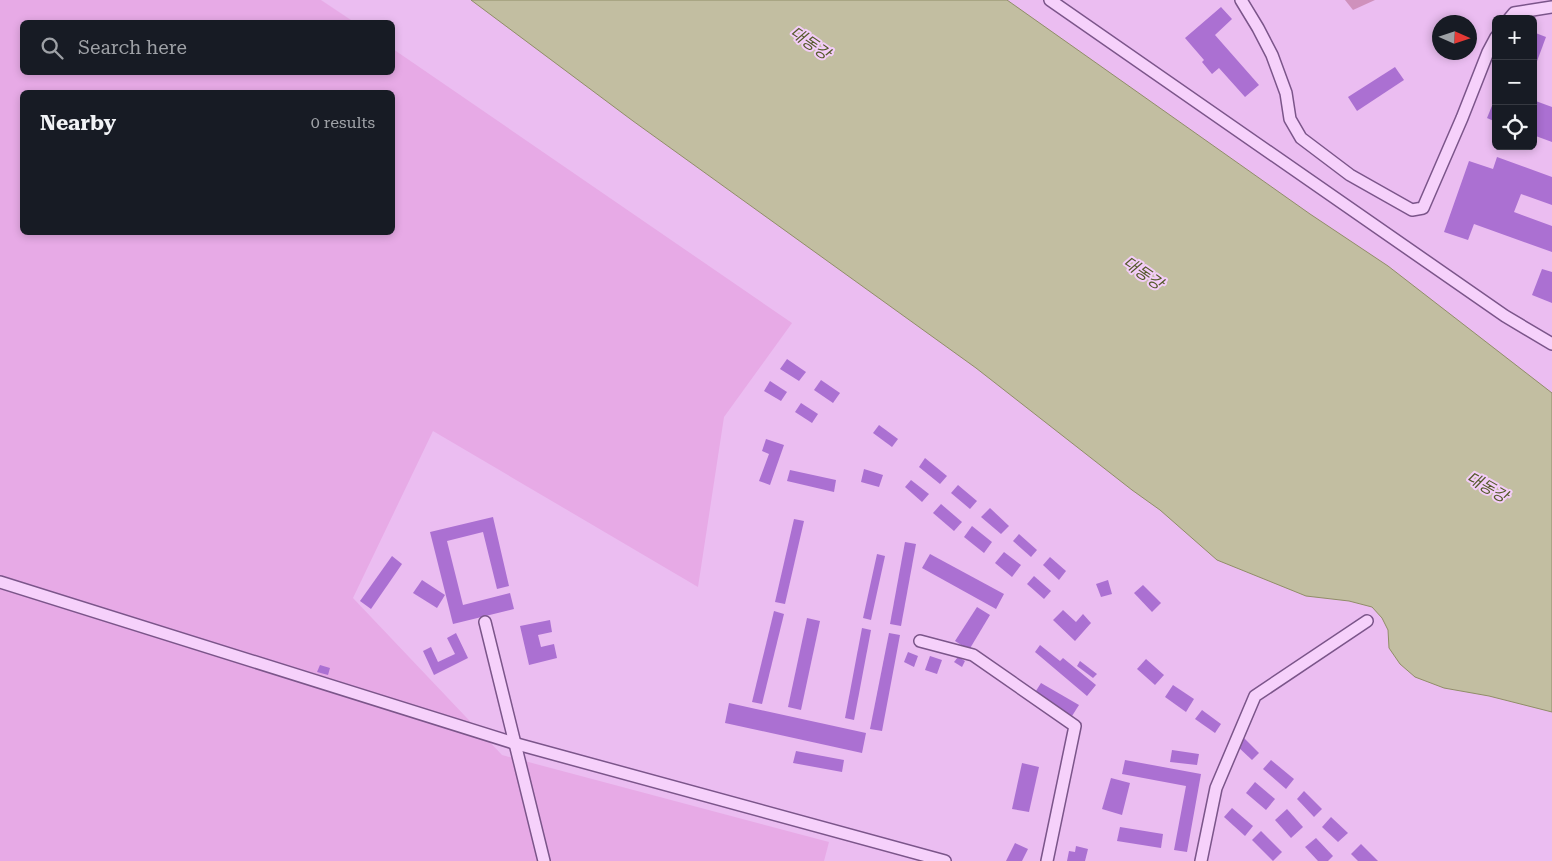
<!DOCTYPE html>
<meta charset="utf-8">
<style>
:root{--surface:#171b24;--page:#242831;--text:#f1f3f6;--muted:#9ea1a6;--line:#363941}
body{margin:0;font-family:"Roboto Serif","Noto Sans KR",serif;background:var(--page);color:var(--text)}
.controls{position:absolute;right:15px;top:15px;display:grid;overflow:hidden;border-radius:8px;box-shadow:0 2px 8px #0003}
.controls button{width:45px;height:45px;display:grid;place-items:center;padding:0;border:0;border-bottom:1px solid var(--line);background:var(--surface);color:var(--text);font:25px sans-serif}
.compass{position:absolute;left:1432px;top:15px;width:45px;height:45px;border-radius:50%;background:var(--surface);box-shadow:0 2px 8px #0003;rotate:93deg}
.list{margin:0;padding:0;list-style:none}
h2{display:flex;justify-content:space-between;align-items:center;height:65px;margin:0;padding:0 20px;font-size:21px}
h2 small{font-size:16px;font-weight:400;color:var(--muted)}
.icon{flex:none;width:28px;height:28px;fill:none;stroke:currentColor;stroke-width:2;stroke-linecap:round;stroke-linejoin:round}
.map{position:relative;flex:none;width:1552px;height:861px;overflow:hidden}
.search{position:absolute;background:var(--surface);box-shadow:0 2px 8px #0003;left:20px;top:20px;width:375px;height:55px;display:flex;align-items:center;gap:12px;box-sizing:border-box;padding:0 18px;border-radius:8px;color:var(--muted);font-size:19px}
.panel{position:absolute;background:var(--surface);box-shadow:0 2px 8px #0003;left:20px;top:90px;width:375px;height:145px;border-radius:8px}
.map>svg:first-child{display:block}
</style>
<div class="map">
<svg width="1552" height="861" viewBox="0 0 1552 861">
<rect width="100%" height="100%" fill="#ebbdf1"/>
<path fill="#e7aae6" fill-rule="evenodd" d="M0,0H321L354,22H22V72H392L393,49L792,323L724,417L698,587L433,431L353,598L502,755L829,842L824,861H0ZM22,92H392V232H22Z"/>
<path fill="#cf91bc" d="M1345,0H1375L1353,10Z"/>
<path fill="#c2bea1" stroke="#908d68" d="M471,0H1007L1310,214L1388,266L1552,393V712L1489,696L1444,688L1415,677L1400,664L1389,648L1388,630L1382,618L1372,607L1349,601L1306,596L1217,560L1160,510L1132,490L976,368L633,121Z"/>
<g fill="#ab70d2">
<path d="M1221,7L1232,19L1215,35L1259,85L1245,97L1219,68L1212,74L1202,62L1204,60L1185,38Z"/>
<path d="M1533,32L1546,37L1533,72Z"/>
<path d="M1395,67L1404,80L1357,111L1348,97Z"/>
<path d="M1496,96V122L1487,118Z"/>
<path d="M1533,100L1552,107V142L1533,135Z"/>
<path d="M1497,157L1552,177V205L1521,194L1514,212L1552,226V252L1474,224L1468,240L1444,232L1469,161L1493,169Z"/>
<path d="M1542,269L1552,272V303L1532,295Z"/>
<path d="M787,359L806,372L799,381L780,369Z"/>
<path d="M821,380L840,393L833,403L814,390Z"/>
<path d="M770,381L787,392L781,401L764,391Z"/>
<path d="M801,403L818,414L812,423L795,412Z"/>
<path d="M879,425L898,439L892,447L873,433Z"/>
<path d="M766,439L784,445L770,485L759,481L769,454L762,451Z"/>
<path d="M925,458L947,476L940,484L919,467Z"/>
<path d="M864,469L883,475L879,487L861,482Z"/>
<path d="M790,470L836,480L834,492L787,481Z"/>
<path d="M911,480L929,494L922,502L905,487Z"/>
<path d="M958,485L977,501L970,509L951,493Z"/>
<path d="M941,504L962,522L954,531L933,513Z"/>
<path d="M990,508L1009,526L1001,534L981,517Z"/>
<path d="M493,517L509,586L497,589L483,532L447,541L463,605L510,593L514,609L453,624L430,532Z"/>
<path d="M794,519L804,521L785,604L775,602Z"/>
<path d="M972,526L992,542L984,553L964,537Z"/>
<path d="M1019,534L1037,550L1031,557L1013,541Z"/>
<path d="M905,542L916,544L901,626L890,624Z"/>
<path d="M1004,552L1021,565L1012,577L995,563Z"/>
<path d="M877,554L885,556L871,620L863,618Z"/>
<path d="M930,554L1004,594L996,609L922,568Z"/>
<path d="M392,556L402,564L371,609L360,601Z"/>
<path d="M1050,557L1066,571L1059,580L1043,565Z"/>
<path d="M1034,576L1051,591L1044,599L1027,584Z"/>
<path d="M422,580L445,595L437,608L413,593Z"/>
<path d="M1108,580L1112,594L1101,597L1096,584Z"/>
<path d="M1143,585L1161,603L1152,612L1134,593Z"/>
<path d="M977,607L990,615L969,650L955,641Z"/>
<path d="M1063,610L1076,622L1083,614L1091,623L1075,641L1053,620Z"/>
<path d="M774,611L784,614L762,704L752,702Z"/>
<path d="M807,618L820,621L801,710L788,707Z"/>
<path d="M550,620L552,632L538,635L541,647L554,644L557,658L529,665L520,626Z"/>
<path d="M862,628L871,630L854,720L845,718Z"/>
<path d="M456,633L468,658L434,675L423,651L431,647L438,662L455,654L447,638Z"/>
<path d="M889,633L900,635L882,731L870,729Z"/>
<path d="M1040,645L1060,661L1063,658L1096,685L1087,696L1035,652Z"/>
<path d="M908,652L918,656L914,667L904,662Z"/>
<path d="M930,656L942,660L937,674L925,670Z"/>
<path d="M958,657L965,661L962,667L954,662Z"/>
<path d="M1146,659L1164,675L1155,685L1137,669Z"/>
<path d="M1080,661L1097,674L1093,678L1077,666Z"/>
<path d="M320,665L330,668L328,675L317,672Z"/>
<path d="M1041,683L1079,705L1072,716L1034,694Z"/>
<path d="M1173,685L1194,699L1186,712L1165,697Z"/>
<path d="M729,703L866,733L862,753L725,723Z"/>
<path d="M1202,710L1221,724L1215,733L1195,719Z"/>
<path d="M1244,738L1259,753L1252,760L1237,746Z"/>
<path d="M1172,750L1199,754L1197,765L1170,762Z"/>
<path d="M796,751L844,760L842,772L793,763Z"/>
<path d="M1125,760L1201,774L1187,852L1174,850L1186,786L1122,774Z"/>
<path d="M1271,760L1294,779L1286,789L1263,769Z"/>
<path d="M1022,763L1039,767L1029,812L1012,809Z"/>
<path d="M1111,778L1130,783L1122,815L1102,809Z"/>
<path d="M1255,782L1275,799L1266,810L1246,793Z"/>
<path d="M1304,791L1322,809L1314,817L1297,799Z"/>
<path d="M1232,808L1253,826L1245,836L1224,817Z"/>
<path d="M1287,809L1303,827L1291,838L1275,820Z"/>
<path d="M1331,817L1348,833L1338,842L1322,827Z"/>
<path d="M1120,827L1163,834L1161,848L1117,841Z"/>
<path d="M1261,831L1282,852L1273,861L1252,840Z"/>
<path d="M1316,838L1333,856L1328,861H1318L1305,847Z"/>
<path d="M1015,843L1028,849L1022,861H1006Z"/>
<path d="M1361,844L1378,861H1358L1351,854Z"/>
<path d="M1076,846L1088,849L1085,861H1067L1069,851L1075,852Z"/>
</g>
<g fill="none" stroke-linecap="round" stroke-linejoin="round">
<defs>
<g id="street">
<path d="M1050,0L1505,316L1552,344"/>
<path d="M1241,0L1258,28L1272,55L1286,93L1290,119L1301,138L1350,175L1412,210L1423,208L1462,118L1488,52L1496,37"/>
<path d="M1509,19L1514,13L1552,7"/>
<path d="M0,582L517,744L945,861"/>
<path d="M485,622L544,861"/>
<path d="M920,641L973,655L1075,726L1047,861"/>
<path d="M1201,861L1216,788L1255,696L1367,621"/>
</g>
</defs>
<use href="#street" stroke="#7b558a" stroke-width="14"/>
<use href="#street" stroke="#f6d1fb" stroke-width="11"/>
</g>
<g text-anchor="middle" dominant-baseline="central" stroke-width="4" stroke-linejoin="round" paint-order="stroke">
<g font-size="16" font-style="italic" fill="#535929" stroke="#f3cdf8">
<text transform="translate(810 43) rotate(35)">대동강</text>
<text transform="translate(1143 273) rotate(35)">대동강</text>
<text transform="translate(1487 487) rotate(30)">대동강</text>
</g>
</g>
</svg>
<div class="controls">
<button>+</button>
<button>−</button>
<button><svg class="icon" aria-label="locate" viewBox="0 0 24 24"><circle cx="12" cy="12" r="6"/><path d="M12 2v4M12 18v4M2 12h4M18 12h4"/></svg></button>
</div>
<svg class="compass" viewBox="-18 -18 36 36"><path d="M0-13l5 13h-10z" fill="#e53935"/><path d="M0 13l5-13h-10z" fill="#9ea1a6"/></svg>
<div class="search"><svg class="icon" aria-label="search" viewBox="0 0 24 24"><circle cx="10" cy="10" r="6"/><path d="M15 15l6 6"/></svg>Search here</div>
<section class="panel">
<h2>Nearby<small>0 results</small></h2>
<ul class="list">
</ul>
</section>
</div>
